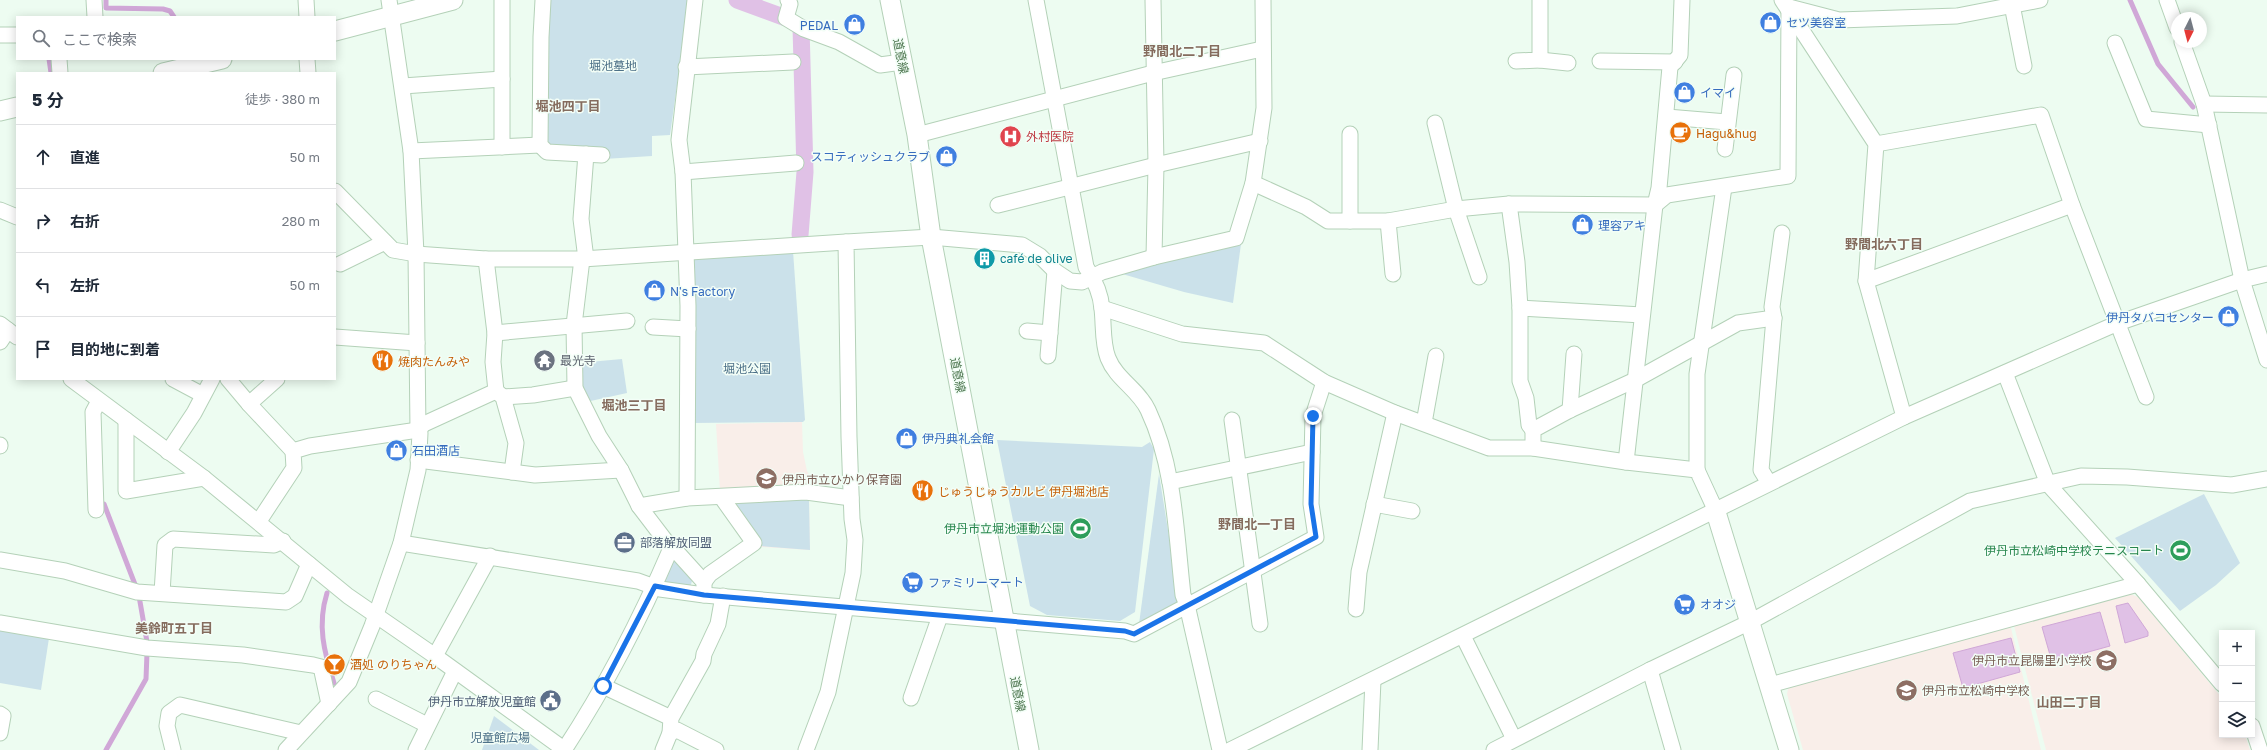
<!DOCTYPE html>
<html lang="ja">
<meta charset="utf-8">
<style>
:root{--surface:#fff;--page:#f6f6f7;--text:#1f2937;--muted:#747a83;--line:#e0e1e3}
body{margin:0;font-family:"Golos Text","Noto Sans JP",sans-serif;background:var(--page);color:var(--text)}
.controls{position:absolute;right:12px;bottom:12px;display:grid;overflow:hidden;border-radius:0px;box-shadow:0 2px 10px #0003}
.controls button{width:36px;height:36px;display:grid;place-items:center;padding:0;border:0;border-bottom:1px solid var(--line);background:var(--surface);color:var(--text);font:20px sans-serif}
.compass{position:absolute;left:2171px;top:12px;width:36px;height:36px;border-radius:50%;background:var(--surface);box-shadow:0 2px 10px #0003;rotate:186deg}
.stop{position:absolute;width:12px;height:12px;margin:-9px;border:3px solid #1a73e8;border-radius:50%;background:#fff}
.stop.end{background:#1a73e8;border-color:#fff;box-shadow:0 1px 4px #0008}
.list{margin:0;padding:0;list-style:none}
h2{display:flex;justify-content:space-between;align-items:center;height:52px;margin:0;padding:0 16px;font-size:17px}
h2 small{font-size:13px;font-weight:400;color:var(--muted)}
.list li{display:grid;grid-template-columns:26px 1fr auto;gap:12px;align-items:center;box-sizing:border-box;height:64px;padding:0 16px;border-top:1px solid var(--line)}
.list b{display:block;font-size:15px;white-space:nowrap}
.list em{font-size:13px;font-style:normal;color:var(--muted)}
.icon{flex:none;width:22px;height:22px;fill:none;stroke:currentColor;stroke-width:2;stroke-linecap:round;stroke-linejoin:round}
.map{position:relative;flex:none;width:2267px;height:750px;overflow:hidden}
.search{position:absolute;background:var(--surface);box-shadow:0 2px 10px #0003;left:16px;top:16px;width:320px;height:44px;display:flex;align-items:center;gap:10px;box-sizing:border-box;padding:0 14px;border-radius:0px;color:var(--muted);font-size:15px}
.panel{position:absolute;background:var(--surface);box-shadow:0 2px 10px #0003;left:16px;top:72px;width:320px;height:308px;border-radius:0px}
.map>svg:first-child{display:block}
</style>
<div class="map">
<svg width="2267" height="750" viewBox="0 0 2267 750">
<rect width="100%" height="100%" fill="#edfcf1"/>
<g fill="#f9eee9">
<path d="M802,422L803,452L807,471L817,487L809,497L810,550L760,547L720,491L716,424Z"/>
<path d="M2125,592L2138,597L2222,698V735H2245L2250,750H2046L2013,622Z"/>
<path d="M2010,624L2041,750H1803L1787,694L1789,685Z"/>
</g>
<g fill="#cbe1ea">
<path d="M547,0H689L670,135L652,136V156L604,159L547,146Z"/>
<path d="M1241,244L1233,303L1184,292L1119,273Z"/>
<path d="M793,251L805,420L803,422L693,423V262L697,256Z"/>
<path d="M622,359L627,393L586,402L579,390L578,363Z"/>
<path d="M997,440L1142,447L1150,442L1154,449L1135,612L1120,621L1047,615L1030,606Z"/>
<path d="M1159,474L1179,599L1174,607L1139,624Z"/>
<path d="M2204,494L2240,563L2216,585L2180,611L2115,538Z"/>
<path d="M809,499L810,550L760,546L734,503Z"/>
<path d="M673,557H677L692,581L690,588L665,584L663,579Z"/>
<path d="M0,630L49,638L41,690L0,683Z"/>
<path d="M494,716L539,750H482Z"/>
</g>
<g fill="#e0c1e6" stroke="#d0a7d7">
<path d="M2128,603L2148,632V636L2125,643L2116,606Z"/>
<path d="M2100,612L2110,646L2052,662L2042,627Z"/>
<path d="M2011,638L2020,672L1963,688L1953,653Z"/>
</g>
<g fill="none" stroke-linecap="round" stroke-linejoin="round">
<g stroke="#d0a7d7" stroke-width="5">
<path d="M106,0V8L163,9L170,11L174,17"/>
<path d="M2130,0L2158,64L2193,107"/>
<path d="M49,59L51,73"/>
<path d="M104,504L136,587"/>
<path d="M327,593C317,625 324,652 334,683"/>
<path d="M139,596L147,642"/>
<path d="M106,750L146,679L147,653"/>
</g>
<g stroke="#e0c1e6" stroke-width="17">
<path d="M737,0L786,18"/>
<path d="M800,235L805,172L801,27"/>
</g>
<defs>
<g id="minor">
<path d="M94,0L95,17"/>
<path d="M306,0L307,17"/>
<path d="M502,0V147"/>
<path d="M543,0L541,37L540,145L547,152L602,155"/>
<path d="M788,0L790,4L786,18L804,29L839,42L880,65L902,62"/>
<path d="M1036,0L1086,267C1094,279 1101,295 1102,309C1104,325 1102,343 1108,358C1116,379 1139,390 1148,410C1175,467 1176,534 1183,595L1187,605L1220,750"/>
<path d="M1153,0L1156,165L1154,257"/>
<path d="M2167,0L2177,28"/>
<path d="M2012,5L2024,66"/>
<path d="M1789,7L1839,20L1957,16L2040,0"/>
<path d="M0,35H17"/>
<path d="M2182,42L2204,104L2242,280L2267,360"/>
<path d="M2115,43L2146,119L2209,125"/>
<path d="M59,59L60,73"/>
<path d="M307,59L308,73"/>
<path d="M1540,60L1568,63"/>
<path d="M1516,61L1540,60V0"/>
<path d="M1600,61L1675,62"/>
<path d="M686,67L793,62"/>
<path d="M403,86L502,79"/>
<path d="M2204,104L2267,105"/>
<path d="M1667,117L1727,122"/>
<path d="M1435,123L1456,209L1479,277"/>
<path d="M1350,134V221"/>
<path d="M917,135L1153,73L1262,49"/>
<path d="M1876,144L2041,115L2072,205L2146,397"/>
<path d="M1725,149L1734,75"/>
<path d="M411,151L540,145"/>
<path d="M683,172L796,163"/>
<path d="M1253,183L1306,207L1328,221H1388L1456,209L1509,204L1655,205L1667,195L1788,176L1789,7"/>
<path d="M335,191L393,250L416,254L486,259H582L846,242"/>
<path d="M1509,204L1517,262L1520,308V381L1526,398L1529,425L1533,430"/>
<path d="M998,205L1156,165L1260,141"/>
<path d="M0,210L17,217"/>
<path d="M1388,221L1393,274"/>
<path d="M486,259L495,333L493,362L496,391L503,397L516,443L512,472"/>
<path d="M582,259L574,325L575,388L599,436L621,470L639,506L671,548L676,551L704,582V595"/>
<path d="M586,259L581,219L586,154"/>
<path d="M340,264L385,242"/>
<path d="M1866,281L2072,205"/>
<path d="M1102,308L1182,334L1264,343L1324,382L1395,413L1489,448H1533L1626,462L1697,470L1715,509"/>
<path d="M1520,308L1642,315"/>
<path d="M0,324L17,337"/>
<path d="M653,327L688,329"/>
<path d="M1027,331L1050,333"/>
<path d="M495,333L627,321"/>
<path d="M335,337L417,343"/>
<path d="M0,342L8,330"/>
<path d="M1048,356L1055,271"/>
<path d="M2005,373L2048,484L2138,584L2222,684"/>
<path d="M71,379L204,478L348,596L435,656L565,750"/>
<path d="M173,379L203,395"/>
<path d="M228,379L249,404L277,379"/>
<path d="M503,397L533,395L575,388"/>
<path d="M249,404L293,451"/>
<path d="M1570,410L1574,354"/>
<path d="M1904,417L2118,323L2242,280L2267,274"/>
<path d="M126,420V491L204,478"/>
<path d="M1232,420L1260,624"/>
<path d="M1424,423L1436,356"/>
<path d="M0,445V446"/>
<path d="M1533,448V430L1570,410L1635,380L1738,323L1774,318"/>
<path d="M168,452L194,413L212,379"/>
<path d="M418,460L535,475L621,470"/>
<path d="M1626,462L1655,205L1659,188L1670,67L1680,55L1682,0"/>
<path d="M1697,470V374L1724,187"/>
<path d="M1170,482L1312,452"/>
<path d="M1769,483L1761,470L1774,318L1772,307L1782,233"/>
<path d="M687,498L688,306L683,172L679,140L695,0"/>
<path d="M1374,504L1412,511"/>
<path d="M639,506L687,498L806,492L851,498"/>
<path d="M96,510L93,412L99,401"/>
<path d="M259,521L294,468L293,451L310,446L418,430L424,424L496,391"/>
<path d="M401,543L638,581L660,589L704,595L1125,631L1134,634L1316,537L1311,504L1313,416L1324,382"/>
<path d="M0,560L65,571L137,592L286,602L295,596L309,564"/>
<path d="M704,582L710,574L754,543L722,498"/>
<path d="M162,593L165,545L173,539L274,545L283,541"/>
<path d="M1356,609L1359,572L1395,413"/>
<path d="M0,623L147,648L243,655L313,665L321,667L329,704"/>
<path d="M1463,636L1514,739"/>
<path d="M435,656L490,556"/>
<path d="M1650,670L1673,750"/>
<path d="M1770,685L2138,584"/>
<path d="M603,686L671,718"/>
<path d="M911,698L940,616"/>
<path d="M376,699L427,725"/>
<path d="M0,714L3,716L0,733"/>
<path d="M2252,726L2260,750"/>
<path d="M670,733L677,730L716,750"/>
<path d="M173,750L167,726L169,713L180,705L301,733"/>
<path d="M286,750L349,682L372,626L401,543L418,470L420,433L418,430L416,254L411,151L389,0"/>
<path d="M416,750L455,671"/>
<path d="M564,750C606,686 641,618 671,548"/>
<path d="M663,750L670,733L671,718L703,661L704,654L718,624L723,596"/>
<path d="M806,750L828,692L853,573L855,540L852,519L849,437L846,242L931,237L1022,245L1040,256L1055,271L1070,281L1082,282L1102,272L1154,257L1236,238L1253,183L1264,108L1263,0"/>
<path d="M1230,750L1904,417L1866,281L1876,144L1782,0"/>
<path d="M1370,750L1373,680"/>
<path d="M1494,750L1650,670L1750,622L1970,501L2081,476L2127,477L2232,485L2267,479"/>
</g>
<g id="tertiary">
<path d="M890,0L917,135L931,237L1029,750"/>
<path d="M335,31L453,0"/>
<path d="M163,73L222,59"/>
<path d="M0,111L17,107"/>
<path d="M1715,509L1789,750"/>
</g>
</defs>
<use href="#minor" stroke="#b4d1b8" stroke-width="17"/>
<use href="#tertiary" stroke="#b4d1b8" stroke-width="21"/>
<use href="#minor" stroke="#fff" stroke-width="15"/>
<use href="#tertiary" stroke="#fff" stroke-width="19"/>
</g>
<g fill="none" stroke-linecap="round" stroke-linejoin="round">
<path stroke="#1a73e8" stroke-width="5" d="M603,686L655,586L704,595L1125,631L1134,634L1316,537L1311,504L1313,416"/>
</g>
<defs>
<symbol id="shop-disc" viewBox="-11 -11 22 22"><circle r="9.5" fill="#3f7fe0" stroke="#f3fef7"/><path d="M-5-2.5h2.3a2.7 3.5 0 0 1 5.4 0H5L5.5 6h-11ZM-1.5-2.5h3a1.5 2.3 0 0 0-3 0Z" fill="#fff"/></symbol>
<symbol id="cafe-disc" viewBox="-11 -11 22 22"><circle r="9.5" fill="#e8710a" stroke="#f3fef7"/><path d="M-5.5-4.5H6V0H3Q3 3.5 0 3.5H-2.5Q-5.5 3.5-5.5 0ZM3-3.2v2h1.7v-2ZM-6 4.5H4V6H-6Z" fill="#fff"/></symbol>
<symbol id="hospital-disc" viewBox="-11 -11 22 22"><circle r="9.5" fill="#e0444e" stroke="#f3fef7"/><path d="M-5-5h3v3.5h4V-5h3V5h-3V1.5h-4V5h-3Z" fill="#fff"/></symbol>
<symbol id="building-disc" viewBox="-11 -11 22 22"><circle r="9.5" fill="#0f9aa8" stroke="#f3fef7"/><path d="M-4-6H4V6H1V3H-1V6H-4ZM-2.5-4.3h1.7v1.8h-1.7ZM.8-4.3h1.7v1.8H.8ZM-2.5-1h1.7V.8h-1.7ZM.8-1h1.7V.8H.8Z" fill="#fff"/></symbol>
<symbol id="temple-disc" viewBox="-11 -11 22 22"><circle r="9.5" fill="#6b7280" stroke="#f3fef7"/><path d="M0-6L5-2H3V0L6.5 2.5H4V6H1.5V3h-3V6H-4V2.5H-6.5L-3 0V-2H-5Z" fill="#fff"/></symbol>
<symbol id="restaurant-disc" viewBox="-11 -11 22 22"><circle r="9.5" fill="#e8710a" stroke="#f3fef7"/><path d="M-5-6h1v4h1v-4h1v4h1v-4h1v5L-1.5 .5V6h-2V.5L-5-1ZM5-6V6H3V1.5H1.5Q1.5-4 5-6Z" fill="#fff"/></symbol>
<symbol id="school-disc" viewBox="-11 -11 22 22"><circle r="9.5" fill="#8d6e63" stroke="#f3fef7"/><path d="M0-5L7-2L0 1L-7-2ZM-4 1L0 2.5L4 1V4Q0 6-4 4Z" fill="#fff"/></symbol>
<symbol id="stadium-disc" viewBox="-11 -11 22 22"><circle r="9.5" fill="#2e9e5b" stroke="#f3fef7"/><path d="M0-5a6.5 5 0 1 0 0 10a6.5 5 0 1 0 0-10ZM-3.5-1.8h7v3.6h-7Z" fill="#fff"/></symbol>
<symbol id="office-disc" viewBox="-11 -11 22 22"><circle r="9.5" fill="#5c6f8a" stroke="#f3fef7"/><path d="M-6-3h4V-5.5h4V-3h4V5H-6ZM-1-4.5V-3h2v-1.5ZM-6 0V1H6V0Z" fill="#fff"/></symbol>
<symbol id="supermarket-disc" viewBox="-11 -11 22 22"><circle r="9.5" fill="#3f7fe0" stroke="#f3fef7"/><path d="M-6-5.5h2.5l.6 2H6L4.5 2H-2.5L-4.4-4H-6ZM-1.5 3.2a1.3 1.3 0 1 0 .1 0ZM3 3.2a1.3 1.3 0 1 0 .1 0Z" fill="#fff"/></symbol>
<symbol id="bar-disc" viewBox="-11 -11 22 22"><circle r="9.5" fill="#e8710a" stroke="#f3fef7"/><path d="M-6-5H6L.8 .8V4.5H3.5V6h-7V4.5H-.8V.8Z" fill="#fff"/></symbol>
<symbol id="civic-disc" viewBox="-11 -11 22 22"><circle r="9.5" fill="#5c6f8a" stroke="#f3fef7"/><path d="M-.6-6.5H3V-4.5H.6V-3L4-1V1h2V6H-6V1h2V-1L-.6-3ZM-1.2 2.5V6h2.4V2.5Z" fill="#fff"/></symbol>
</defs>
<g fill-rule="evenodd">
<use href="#shop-disc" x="1758" y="10" width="25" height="25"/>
<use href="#shop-disc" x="842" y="12" width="25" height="25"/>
<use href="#shop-disc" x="1672" y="80" width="25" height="25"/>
<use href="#cafe-disc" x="1668" y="120" width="25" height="25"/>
<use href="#hospital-disc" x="998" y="124" width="25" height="25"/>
<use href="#shop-disc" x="934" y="144" width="25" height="25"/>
<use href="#shop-disc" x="1570" y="212" width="25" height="25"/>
<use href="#building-disc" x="972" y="246" width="25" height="25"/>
<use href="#shop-disc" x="642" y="278" width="25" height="25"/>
<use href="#shop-disc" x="2216" y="304" width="25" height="25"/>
<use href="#temple-disc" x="532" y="348" width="25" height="25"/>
<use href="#restaurant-disc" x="370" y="348" width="25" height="25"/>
<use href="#shop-disc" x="894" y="426" width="25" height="25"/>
<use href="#shop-disc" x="384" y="438" width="25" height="25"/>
<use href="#school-disc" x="754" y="466" width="25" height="25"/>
<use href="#restaurant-disc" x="910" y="478" width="25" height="25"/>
<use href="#stadium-disc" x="1068" y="516" width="25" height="25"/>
<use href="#office-disc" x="612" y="530" width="25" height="25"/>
<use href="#stadium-disc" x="2168" y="538" width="25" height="25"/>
<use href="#supermarket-disc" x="900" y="570" width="25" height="25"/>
<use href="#supermarket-disc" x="1672" y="592" width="25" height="25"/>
<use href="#school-disc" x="2094" y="648" width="25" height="25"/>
<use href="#bar-disc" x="322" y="652" width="25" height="25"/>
<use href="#school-disc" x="1894" y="678" width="25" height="25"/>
<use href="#civic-disc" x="538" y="688" width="25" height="25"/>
</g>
<g text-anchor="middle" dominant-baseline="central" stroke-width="3" stroke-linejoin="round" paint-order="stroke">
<g font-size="12" fill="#366cbe" stroke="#f3fef7" text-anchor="start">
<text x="1786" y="22">セツ美容室</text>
<text x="838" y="25" text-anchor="end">PEDAL</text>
<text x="1700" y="92">イマイ</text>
<text x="930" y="156" text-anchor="end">スコティッシュクラブ</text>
<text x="1598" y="225">理容アキ</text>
<text x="670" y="291">N's Factory</text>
<text x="2214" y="317" text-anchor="end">伊丹タバコセンター</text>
<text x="922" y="438">伊丹典礼会館</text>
<text x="412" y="450">石田酒店</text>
<text x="928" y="582">ファミリーマート</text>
<text x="1700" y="604">オオジ</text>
</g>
<g font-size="12" fill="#4f7751" stroke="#f3fef7">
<text transform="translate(901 56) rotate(79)">道意線</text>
<text transform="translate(958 375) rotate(79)">道意線</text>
<text transform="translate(1018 694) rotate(79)">道意線</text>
</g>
<g font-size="12" fill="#4d7188" stroke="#f3fef7">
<text x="613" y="65">堀池墓地</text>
<text x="747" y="368">堀池公園</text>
<text x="500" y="737">児童館広場</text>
</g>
<g font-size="12" fill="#c56008" stroke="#f3fef7" text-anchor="start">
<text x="1696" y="133">Hagu&amp;hug</text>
<text x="398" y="361">焼肉たんみや</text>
<text x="938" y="491">じゅうじゅうカルビ 伊丹堀池店</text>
<text x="350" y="664">酒処 のりちゃん</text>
</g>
<g font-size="12" fill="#be3a42" stroke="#f3fef7" text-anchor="start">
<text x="1026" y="136">外村医院</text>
</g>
<g font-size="12" fill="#0d838f" stroke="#f3fef7" text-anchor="start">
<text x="1000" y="258">café de olive</text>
</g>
<g font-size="12" fill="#5b616d" stroke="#f3fef7" text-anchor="start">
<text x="560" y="360">最光寺</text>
</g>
<g font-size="12" fill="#785e54" stroke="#f3fef7" text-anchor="start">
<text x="782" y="479">伊丹市立ひかり保育園</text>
<text x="2092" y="660" text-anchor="end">伊丹市立昆陽里小学校</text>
<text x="1922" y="690">伊丹市立松崎中学校</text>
</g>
<g font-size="12" fill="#27864d" stroke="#f3fef7" text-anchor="end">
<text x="1064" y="528">伊丹市立堀池運動公園</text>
<text x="2164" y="550">伊丹市立松崎中学校テニスコート</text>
</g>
<g font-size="12" fill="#4e5e75" stroke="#f3fef7" text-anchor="start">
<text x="640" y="542">部落解放同盟</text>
<text x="536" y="701" text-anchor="end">伊丹市立解放児童館</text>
</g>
<g font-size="13" font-weight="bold" fill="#856c5e" stroke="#f3fef7">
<text x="1182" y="51">野間北二丁目</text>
<text x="568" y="106">堀池四丁目</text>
<text x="1884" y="244">野間北六丁目</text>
<text x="634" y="405">堀池三丁目</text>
<text x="1257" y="524">野間北一丁目</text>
<text x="174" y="628">美鈴町五丁目</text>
<text x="2069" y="702">山田二丁目</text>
</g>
</g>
</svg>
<div class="controls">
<button>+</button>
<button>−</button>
<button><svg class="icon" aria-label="layers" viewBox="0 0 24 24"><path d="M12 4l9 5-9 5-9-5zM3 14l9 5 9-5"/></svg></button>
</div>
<svg class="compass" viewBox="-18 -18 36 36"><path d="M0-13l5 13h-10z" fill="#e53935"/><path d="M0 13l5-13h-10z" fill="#747a83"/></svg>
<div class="stop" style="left:603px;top:686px"></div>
<div class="stop end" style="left:1313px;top:416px"></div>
<div class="search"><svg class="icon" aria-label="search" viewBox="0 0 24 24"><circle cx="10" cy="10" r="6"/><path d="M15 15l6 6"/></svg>ここで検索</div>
<section class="panel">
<h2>5 分<small>徒歩 · 380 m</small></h2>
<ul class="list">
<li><svg class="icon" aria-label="ahead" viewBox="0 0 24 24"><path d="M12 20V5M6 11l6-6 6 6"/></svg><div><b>直進</b></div><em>50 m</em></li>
<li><svg class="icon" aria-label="right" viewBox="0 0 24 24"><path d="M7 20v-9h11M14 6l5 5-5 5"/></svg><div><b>右折</b></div><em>280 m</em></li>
<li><svg class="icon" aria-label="left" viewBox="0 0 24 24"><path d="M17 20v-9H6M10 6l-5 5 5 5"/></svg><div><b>左折</b></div><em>50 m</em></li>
<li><svg class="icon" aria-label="arrive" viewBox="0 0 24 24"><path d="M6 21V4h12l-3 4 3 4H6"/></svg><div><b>目的地に到着</b></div></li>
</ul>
</section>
</div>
